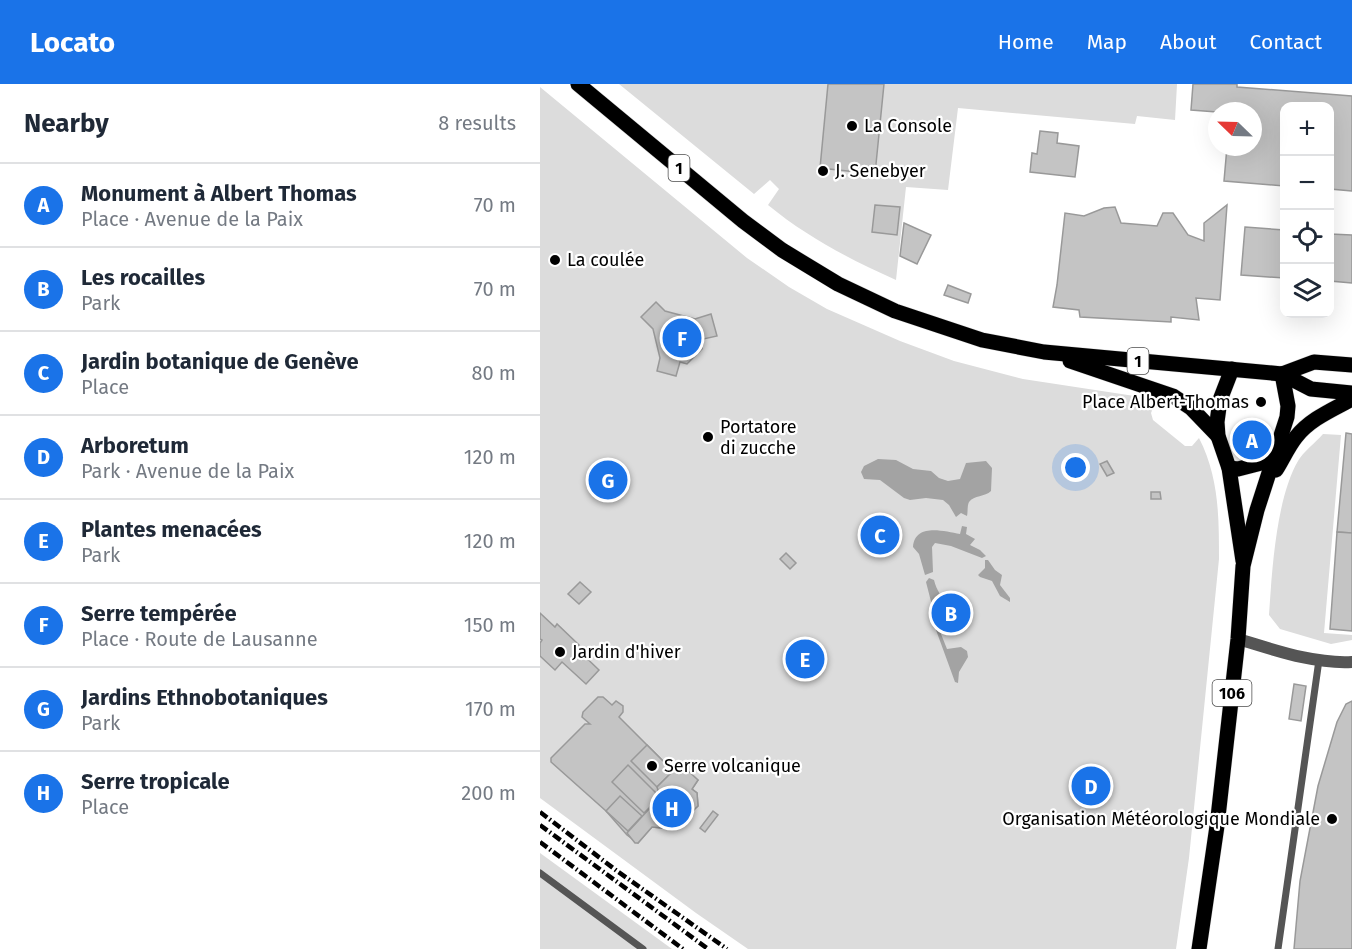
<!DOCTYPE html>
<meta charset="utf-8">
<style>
:root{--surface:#fff;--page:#f2f2f3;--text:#1f2937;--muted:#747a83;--line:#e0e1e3;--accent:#1a73e8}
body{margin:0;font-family:"Fira Sans",sans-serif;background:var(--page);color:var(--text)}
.controls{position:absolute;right:18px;top:18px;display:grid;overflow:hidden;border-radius:12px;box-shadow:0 6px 24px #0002}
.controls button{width:54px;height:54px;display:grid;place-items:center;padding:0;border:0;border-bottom:2px solid var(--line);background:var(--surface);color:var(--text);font:30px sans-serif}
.compass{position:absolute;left:668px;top:18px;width:54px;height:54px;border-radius:50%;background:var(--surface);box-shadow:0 6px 24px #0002;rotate:293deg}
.you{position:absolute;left:536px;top:384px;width:21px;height:21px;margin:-15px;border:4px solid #fff;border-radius:50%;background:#1a73e8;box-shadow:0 0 0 9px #1a73e833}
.badge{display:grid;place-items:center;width:39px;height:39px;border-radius:50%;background:var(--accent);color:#fff;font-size:20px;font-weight:700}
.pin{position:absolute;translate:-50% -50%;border:3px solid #fff;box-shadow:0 2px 6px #0006}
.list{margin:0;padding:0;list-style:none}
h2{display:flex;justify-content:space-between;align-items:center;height:78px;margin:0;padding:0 24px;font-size:26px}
h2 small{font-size:20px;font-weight:400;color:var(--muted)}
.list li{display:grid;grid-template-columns:39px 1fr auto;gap:18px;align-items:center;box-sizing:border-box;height:84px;padding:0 24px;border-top:2px solid var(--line)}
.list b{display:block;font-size:22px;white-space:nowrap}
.list p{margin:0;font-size:20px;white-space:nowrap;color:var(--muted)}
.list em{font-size:20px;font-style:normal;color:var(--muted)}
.icon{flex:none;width:33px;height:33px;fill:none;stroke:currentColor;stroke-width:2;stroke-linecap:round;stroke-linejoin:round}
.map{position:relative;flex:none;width:812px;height:865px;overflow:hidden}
header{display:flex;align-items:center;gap:36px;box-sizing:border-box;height:84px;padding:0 30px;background:var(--accent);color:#fff}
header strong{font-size:28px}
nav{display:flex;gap:33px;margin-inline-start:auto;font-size:21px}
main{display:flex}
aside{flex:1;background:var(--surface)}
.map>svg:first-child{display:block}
</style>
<header>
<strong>Locato</strong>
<nav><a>Home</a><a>Map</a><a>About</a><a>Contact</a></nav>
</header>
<main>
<aside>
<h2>Nearby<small>8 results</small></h2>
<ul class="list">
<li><span class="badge">A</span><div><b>Monument à Albert Thomas</b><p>Place · Avenue de la Paix</p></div><em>70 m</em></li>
<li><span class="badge">B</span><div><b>Les rocailles</b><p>Park</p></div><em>70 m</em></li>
<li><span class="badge">C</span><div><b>Jardin botanique de Genève</b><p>Place</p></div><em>80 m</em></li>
<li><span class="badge">D</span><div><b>Arboretum</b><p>Park · Avenue de la Paix</p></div><em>120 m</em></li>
<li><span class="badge">E</span><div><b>Plantes menacées</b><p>Park</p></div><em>120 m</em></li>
<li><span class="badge">F</span><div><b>Serre tempérée</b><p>Place · Route de Lausanne</p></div><em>150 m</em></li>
<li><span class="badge">G</span><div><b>Jardins Ethnobotaniques</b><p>Park</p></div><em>170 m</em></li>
<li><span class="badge">H</span><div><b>Serre tropicale</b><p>Place</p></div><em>200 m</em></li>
</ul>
</aside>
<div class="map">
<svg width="812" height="865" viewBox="0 0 812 865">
<rect width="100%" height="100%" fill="#fff"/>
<g fill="#dcdcdc">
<path d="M79,0H637L635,36L597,32L595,40L418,24L408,106L366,103L356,196C311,176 267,153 228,121L239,105L230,96L214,110Z"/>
<path d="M0,3L207,174L249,203L287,225L360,257L414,277L483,295L601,313L615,319L611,329L613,336L645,362H652L659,354C679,393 679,433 679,475L649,774L636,865H208L156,829L0,714Z"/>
<path d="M783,350L801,351L784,549L812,551V556L791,560L740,545L729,531C732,487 736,415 758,377C763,368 775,359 783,350Z"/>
<path d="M0,769L132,865H0Z"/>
</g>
<g fill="#a3a3a3">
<path d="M338,375L356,376L373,385L391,387L399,394L408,397L420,395L426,379L446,377L452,384L451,407C445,413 434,411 429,418C427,422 428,428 427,432L421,429L416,433L409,421L403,416L386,414L370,416L364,414L340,396L324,395L321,388L324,382Z"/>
<path d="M422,442L427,443L426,450L435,455L430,461L440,466L446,472L442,474L411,462L395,459L392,463L393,488L385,491L379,470L373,463C375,439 403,447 420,450Z"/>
<path d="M445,476H448L455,486L462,491L460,501L470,514V518L460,512L452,497L440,493L438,491L445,484Z"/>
<path d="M389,494L394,496C399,517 417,521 397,541L386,498Z"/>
<path d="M397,544L399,545L407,565L421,563L427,567L428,573L419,588L418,599L415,598L396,546Z"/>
</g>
<g fill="#c4c4c4" stroke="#999" stroke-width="1.5">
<path d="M288,0H344L335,90L280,84Z"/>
<path d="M653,0H697V3L812,12V107L790,105V22H744V102L684,97L687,63H713V27L677,28L651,26Z"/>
<path d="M500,47L518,49L517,59L539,62L535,93L490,88L492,69L497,70Z"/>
<path d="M335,121L360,123L357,151L332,148Z"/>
<path d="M687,121L680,216L656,214L659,236L631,233V238L540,233L539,226L513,223L517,201L525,129L544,132L564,124L575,123L581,139L617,142L623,129H633L648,151L664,157V139Z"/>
<path d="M364,139L391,151L377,180L360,172Z"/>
<path d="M705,143L744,146V194L701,191Z"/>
<path d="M790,150L812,151V199L790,197Z"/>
<path d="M408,201L431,210L428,219L404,211Z"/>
<path d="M116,218L125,227L155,235L171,230L177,252L163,255L162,265L147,280L140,278L136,292L117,287L120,274L113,245L101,233Z"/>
<path d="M806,349L812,350V449L797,448Z"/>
<path d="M567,377L574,389L567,392L560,380Z"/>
<path d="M611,408H620L621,415H611Z"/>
<path d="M797,448L812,449V547L790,545Z"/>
<path d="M246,469L256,479L250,485L240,475Z"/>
<path d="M40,498L51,508L39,520L28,510Z"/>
<path d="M0,529L15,543L17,540L39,561L36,564L59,586L46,600L22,578L15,586L0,572V559L2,556L0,555Z"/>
<path d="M754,600L766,602L761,637L749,635Z"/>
<path d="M58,613H63L72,621L76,617L83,622V628L79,633L133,687L147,686L158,696L152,705L157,709L158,722L143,736H130L122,744L112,743L98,759L87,751L66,727L11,678V674L45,640H50L42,633L43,628Z"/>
<path d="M812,617V865H754L760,797L778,702L797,638L806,620Z"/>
<path d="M107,661L133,687L117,703L91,677Z"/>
<path d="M88,681L120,713L104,729L72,698Z"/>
<path d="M147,686L158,696L152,705L157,709L158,722L143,736H130L122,744L112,743L98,759H95L87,749L120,713L117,703L133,687Z"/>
<path d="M80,712L102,732L88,747L66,727Z"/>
<path d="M173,727L178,731L165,748L160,744Z"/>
</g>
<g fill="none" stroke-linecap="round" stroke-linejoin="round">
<defs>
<g id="primary">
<path d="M38,0L203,137L242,166L298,200L355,227L442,256L504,268L742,290L771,305L812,309"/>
<path d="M530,277L633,312L651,324L678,352"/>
<path d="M692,285L680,316L677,338L678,352L689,384L703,477"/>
<path d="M742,290L774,278L812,281"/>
<path d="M689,384L698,385L733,376"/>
<path d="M736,386C743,375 748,363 756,353C770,335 792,326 812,315"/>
<path d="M659,865L677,742L698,555L703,482L717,426L747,333L748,322L742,290"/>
</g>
</defs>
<use href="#primary" stroke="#dbdbdb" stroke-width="16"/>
<g stroke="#555" stroke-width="7">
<path d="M0,789L103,865"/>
<path d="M738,865L779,576"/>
</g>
<path stroke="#555" stroke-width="12" d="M698,555C735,566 773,580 812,578"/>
<use href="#primary" stroke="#000" stroke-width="15"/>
<g stroke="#000" stroke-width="4.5" stroke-dasharray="9 3 1.5 3" stroke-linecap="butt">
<path d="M0,728L77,787L187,865"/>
<path d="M0,741L168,865"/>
<path d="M0,758L143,865"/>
</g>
</g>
<g fill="#000" stroke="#fff" stroke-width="2">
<circle cx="312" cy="42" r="6"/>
<circle cx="283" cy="87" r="6"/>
<circle cx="15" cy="176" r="6"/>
<circle cx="721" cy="318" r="6"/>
<circle cx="168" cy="353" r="6"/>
<circle cx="20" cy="568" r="6"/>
<circle cx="112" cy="682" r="6"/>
<circle cx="792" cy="735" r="6"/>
</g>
<g text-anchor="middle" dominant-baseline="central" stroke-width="4.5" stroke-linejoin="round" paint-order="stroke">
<g fill="#fff" stroke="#4c4c4c" stroke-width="1.5">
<rect x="128.5" y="71" width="21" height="26" rx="4.5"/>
<rect x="587.5" y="264" width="21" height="26" rx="4.5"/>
<rect x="672.5" y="596" width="39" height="26" rx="4.5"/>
</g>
<g font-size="16" font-weight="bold" fill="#000">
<text x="139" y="84">1</text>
<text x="598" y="277">1</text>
<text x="692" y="609">106</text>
</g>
<g font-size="18" fill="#000" stroke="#fff" text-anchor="start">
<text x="324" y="42">La Console</text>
<text x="295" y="87">J. Senebyer</text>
<text x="27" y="176">La coulée</text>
<text x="709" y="318" text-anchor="end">Place Albert-Thomas</text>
<text x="180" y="343">Portatore<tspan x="180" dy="21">di zucche</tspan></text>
<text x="32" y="568">Jardin d'hiver</text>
<text x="124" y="682">Serre volcanique</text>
<text x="780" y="735" text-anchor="end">Organisation Météorologique Mondiale</text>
</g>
</g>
</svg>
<div class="controls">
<button>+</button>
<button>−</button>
<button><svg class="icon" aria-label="locate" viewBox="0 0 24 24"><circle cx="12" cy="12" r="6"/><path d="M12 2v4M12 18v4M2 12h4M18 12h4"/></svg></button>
<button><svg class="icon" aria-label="layers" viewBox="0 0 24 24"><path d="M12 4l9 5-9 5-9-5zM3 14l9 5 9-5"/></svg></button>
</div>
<svg class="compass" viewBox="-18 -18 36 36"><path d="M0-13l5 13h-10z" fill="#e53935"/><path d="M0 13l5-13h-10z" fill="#747a83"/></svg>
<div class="you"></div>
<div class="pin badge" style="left:712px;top:356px">A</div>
<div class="pin badge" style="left:411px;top:529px">B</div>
<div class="pin badge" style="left:340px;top:451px">C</div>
<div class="pin badge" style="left:551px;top:702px">D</div>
<div class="pin badge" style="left:265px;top:575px">E</div>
<div class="pin badge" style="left:142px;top:254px">F</div>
<div class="pin badge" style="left:68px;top:396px">G</div>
<div class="pin badge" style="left:132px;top:724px">H</div>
</div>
</main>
